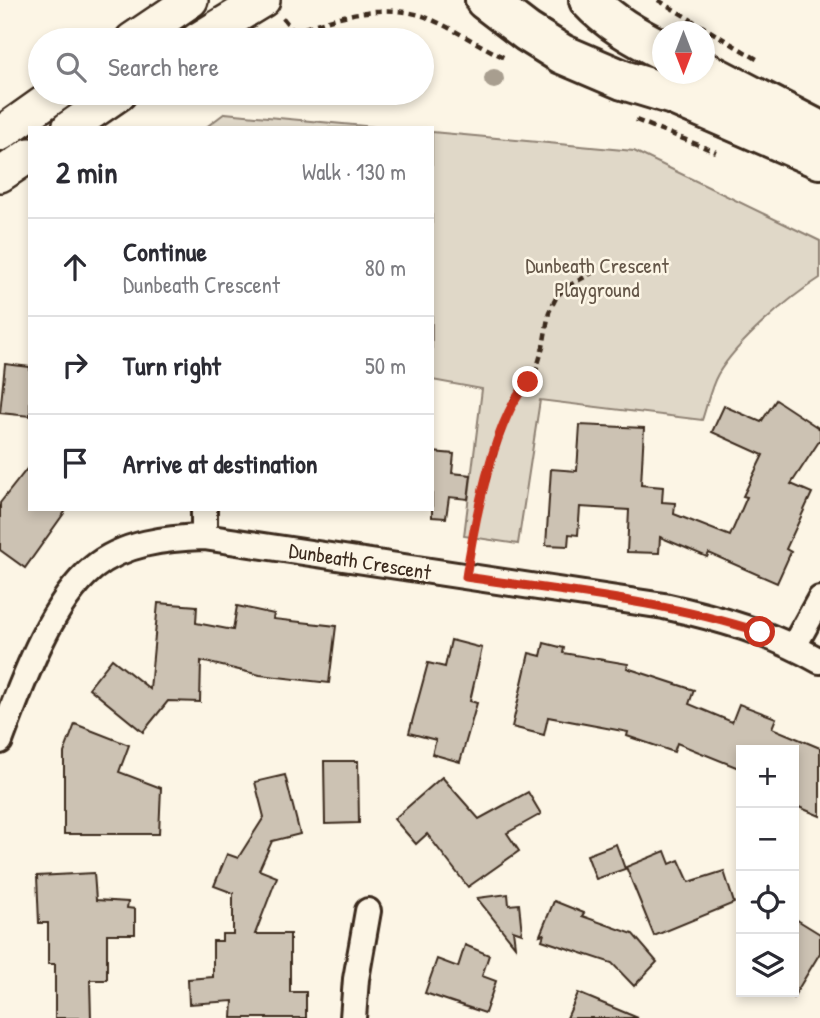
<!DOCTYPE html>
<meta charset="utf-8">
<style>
:root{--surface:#fff;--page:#f7f7f7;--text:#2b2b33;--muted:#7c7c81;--line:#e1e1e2}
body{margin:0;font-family:"Patrick Hand",sans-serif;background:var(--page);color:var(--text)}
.controls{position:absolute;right:21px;bottom:21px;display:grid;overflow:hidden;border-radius:0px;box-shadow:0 4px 10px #0003}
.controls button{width:63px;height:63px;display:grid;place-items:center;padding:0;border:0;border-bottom:2px solid var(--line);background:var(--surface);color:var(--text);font:35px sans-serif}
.compass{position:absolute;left:652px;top:21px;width:63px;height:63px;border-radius:50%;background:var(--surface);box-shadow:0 4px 10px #0003;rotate:180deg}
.stop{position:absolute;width:21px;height:21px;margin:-16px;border:5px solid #c8321e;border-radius:50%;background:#fff}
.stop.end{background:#c8321e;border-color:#fff;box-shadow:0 2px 7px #0008}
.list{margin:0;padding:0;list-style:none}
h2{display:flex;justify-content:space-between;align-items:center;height:91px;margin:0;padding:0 28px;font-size:30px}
h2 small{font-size:23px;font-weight:400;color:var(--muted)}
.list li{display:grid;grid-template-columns:46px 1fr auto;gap:21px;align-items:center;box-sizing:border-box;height:98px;padding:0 28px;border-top:2px solid var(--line)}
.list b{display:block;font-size:26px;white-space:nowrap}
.list p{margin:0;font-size:23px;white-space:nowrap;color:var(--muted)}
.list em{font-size:23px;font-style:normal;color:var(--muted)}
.icon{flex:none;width:38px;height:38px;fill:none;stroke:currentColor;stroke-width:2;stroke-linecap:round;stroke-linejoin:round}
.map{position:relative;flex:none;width:820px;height:1018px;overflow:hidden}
.search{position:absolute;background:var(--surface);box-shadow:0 4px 10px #0003;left:28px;top:28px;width:406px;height:77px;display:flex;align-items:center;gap:18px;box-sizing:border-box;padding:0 24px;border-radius:38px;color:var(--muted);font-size:26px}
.panel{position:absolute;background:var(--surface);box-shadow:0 4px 10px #0003;left:28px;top:126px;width:406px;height:385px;border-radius:0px}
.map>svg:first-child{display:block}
</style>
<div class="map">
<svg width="820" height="1018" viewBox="0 0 820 1018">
<rect width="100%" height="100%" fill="#fcf5e5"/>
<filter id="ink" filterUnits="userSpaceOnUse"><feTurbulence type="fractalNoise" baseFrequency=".0143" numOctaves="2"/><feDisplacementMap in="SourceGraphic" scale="14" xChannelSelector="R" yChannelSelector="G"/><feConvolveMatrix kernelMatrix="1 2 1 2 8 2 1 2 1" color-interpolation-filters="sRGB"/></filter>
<g filter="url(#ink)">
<g fill="#e0d8c8" stroke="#8e8173" stroke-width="2">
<path d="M225,113L386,128H205Z"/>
<path d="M432,132L634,151L820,241V278C787,299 738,341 718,374C710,388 707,406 702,420L540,400L518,544L464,536L482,389L432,380Z"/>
</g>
<g fill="#ccc2b3" stroke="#3b2a1e" stroke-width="2">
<path d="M5,364L30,367V416L0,413Z"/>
<path d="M776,400L820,429V440L791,484L812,493L786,549L791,552L777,583L709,553L707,557L660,537L659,553L627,552L629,510L580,507L578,535L569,534L568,546L546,545L551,469L577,471L580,425L644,428L641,485L663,487L662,502L675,503L674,514L730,536L747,497L743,496L763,455L712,432L724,406L761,422Z"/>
<path d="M432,452L454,454L452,473L471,475L468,499L449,497L446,518L432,517Z"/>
<path d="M30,465V509H67L25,568L0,550V503Z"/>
<path d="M158,603L197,606L196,623L233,630L237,606L274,614L273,619L336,626L329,683L260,675L201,661L200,702L168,701L143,732L89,688L112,659L150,689Z"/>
<path d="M451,640L482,648L470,701L477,703L460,762L432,754L436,740L409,733L428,663L445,667Z"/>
<path d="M544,643L564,648L563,653L628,664L627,668L694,690L689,704L732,722L739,704L776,718L772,728L820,748V816L794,805V750H741V769L677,743L674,752L627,736L628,732L548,717L544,735L512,727L529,653L541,656Z"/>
<path d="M75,724L129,745L119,772L161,788L159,834H64V753Z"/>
<path d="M324,761H358L359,823L325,824Z"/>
<path d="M285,775L300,834L272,841L259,870L277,877L255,934H290V992H306V1018H232L233,1001L189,1004L188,979L213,977V941H222V934H233V893L214,886L227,854L238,858L264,817L255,782Z"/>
<path d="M442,777L479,819L528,792L541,814L507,833L519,851L468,887L427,834L416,844L394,819Z"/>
<path d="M616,844L625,869L596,879L587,855Z"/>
<path d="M665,851L670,864L679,860L689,882L724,871L734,903L654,936L626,867Z"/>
<path d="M94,873L96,900L128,902L127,908L135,909V934H107V980H90L91,1018H55V964H48V923H39L37,876Z"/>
<path d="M508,894L509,905L519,904L522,933L513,930L515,946L477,898Z"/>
<path d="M554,901L584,913L582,916L633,934L657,962L634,986L612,963L542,940L544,934L540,935Z"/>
<path d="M794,918L820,934V953L794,996Z"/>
<path d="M465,945L489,955L482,976L496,981L485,1013L425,993L437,959L458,967Z"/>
<path d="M578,993L638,1018H567Z"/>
</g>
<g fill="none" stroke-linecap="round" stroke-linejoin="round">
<defs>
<g id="street">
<path d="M204,509V537"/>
<path d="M794,646L820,599"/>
<path d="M0,741C20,689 49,604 93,568C123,543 167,538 204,537L664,606C719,618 771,633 820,661"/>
<path d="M353,1018L356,979L368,911"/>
</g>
<g id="secondary">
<path d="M132,40L191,0"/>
<path d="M197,40L263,0"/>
<path d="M69,128L120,93"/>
<path d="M0,134L58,93"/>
<path d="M0,175L30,155"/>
</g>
<g id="highway">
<path d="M485,0L527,32L562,54L623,80L673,95L820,159"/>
<path d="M589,0C609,22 636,37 662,50"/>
<path d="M704,71L820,131"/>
</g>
</defs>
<use href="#street" stroke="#3b2a1e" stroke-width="30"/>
<use href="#secondary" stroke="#3b2a1e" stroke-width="38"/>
<use href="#highway" stroke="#3b2a1e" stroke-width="44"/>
<g stroke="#3b2a1e" stroke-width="4.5" stroke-dasharray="7 5" stroke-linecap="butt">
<path d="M658,0L760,61"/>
<path d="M283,18L294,32"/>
<path d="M271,40C319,23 371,0 423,16C451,27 478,45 505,58"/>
<path d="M636,120L716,152"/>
<path d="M470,552L480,504L498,442L513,400L536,371L543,347L549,312L557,296L565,288L597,270"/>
</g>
<use href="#street" stroke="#fcf5e5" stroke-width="24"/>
<use href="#secondary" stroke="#fcf5e5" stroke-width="33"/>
<use href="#highway" stroke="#fcf5e5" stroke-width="38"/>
</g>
<circle fill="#a89e8f" cx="494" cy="79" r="10"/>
</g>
<g fill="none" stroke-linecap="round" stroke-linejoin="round" filter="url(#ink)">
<path stroke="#c8321e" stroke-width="9" d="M528,382C493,421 474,525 466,577C565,592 665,601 760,632"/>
</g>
<g text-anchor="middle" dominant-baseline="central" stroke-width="5" stroke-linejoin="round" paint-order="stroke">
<g font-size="21" fill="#645648" stroke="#fcf5e5">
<text x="597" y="265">Dunbeath Crescent<tspan x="597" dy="24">Playground</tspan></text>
</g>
<g font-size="21" fill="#3b2a1e" stroke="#fcf5e5">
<text transform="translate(360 561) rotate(9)">Dunbeath Crescent</text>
</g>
</g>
</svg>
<div class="controls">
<button>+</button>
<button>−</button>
<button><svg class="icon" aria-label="locate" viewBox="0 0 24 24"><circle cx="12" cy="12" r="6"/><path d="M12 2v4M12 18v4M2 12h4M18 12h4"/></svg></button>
<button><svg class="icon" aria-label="layers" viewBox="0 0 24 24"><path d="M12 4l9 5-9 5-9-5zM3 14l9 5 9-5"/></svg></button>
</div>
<svg class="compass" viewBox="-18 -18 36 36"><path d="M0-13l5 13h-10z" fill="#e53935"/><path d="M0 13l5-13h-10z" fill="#7c7c81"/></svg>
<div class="stop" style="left:760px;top:632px"></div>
<div class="stop end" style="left:528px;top:382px"></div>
<div class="search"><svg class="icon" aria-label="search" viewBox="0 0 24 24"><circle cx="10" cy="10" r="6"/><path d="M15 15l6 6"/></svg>Search here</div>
<section class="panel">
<h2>2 min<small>Walk · 130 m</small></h2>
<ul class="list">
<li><svg class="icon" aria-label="ahead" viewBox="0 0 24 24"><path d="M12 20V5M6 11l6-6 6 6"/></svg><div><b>Continue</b><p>Dunbeath Crescent</p></div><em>80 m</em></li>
<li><svg class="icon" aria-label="right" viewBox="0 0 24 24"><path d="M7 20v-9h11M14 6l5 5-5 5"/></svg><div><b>Turn right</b></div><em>50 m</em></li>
<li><svg class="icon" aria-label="arrive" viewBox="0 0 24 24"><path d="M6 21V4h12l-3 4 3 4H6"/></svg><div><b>Arrive at destination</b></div></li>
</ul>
</section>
</div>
